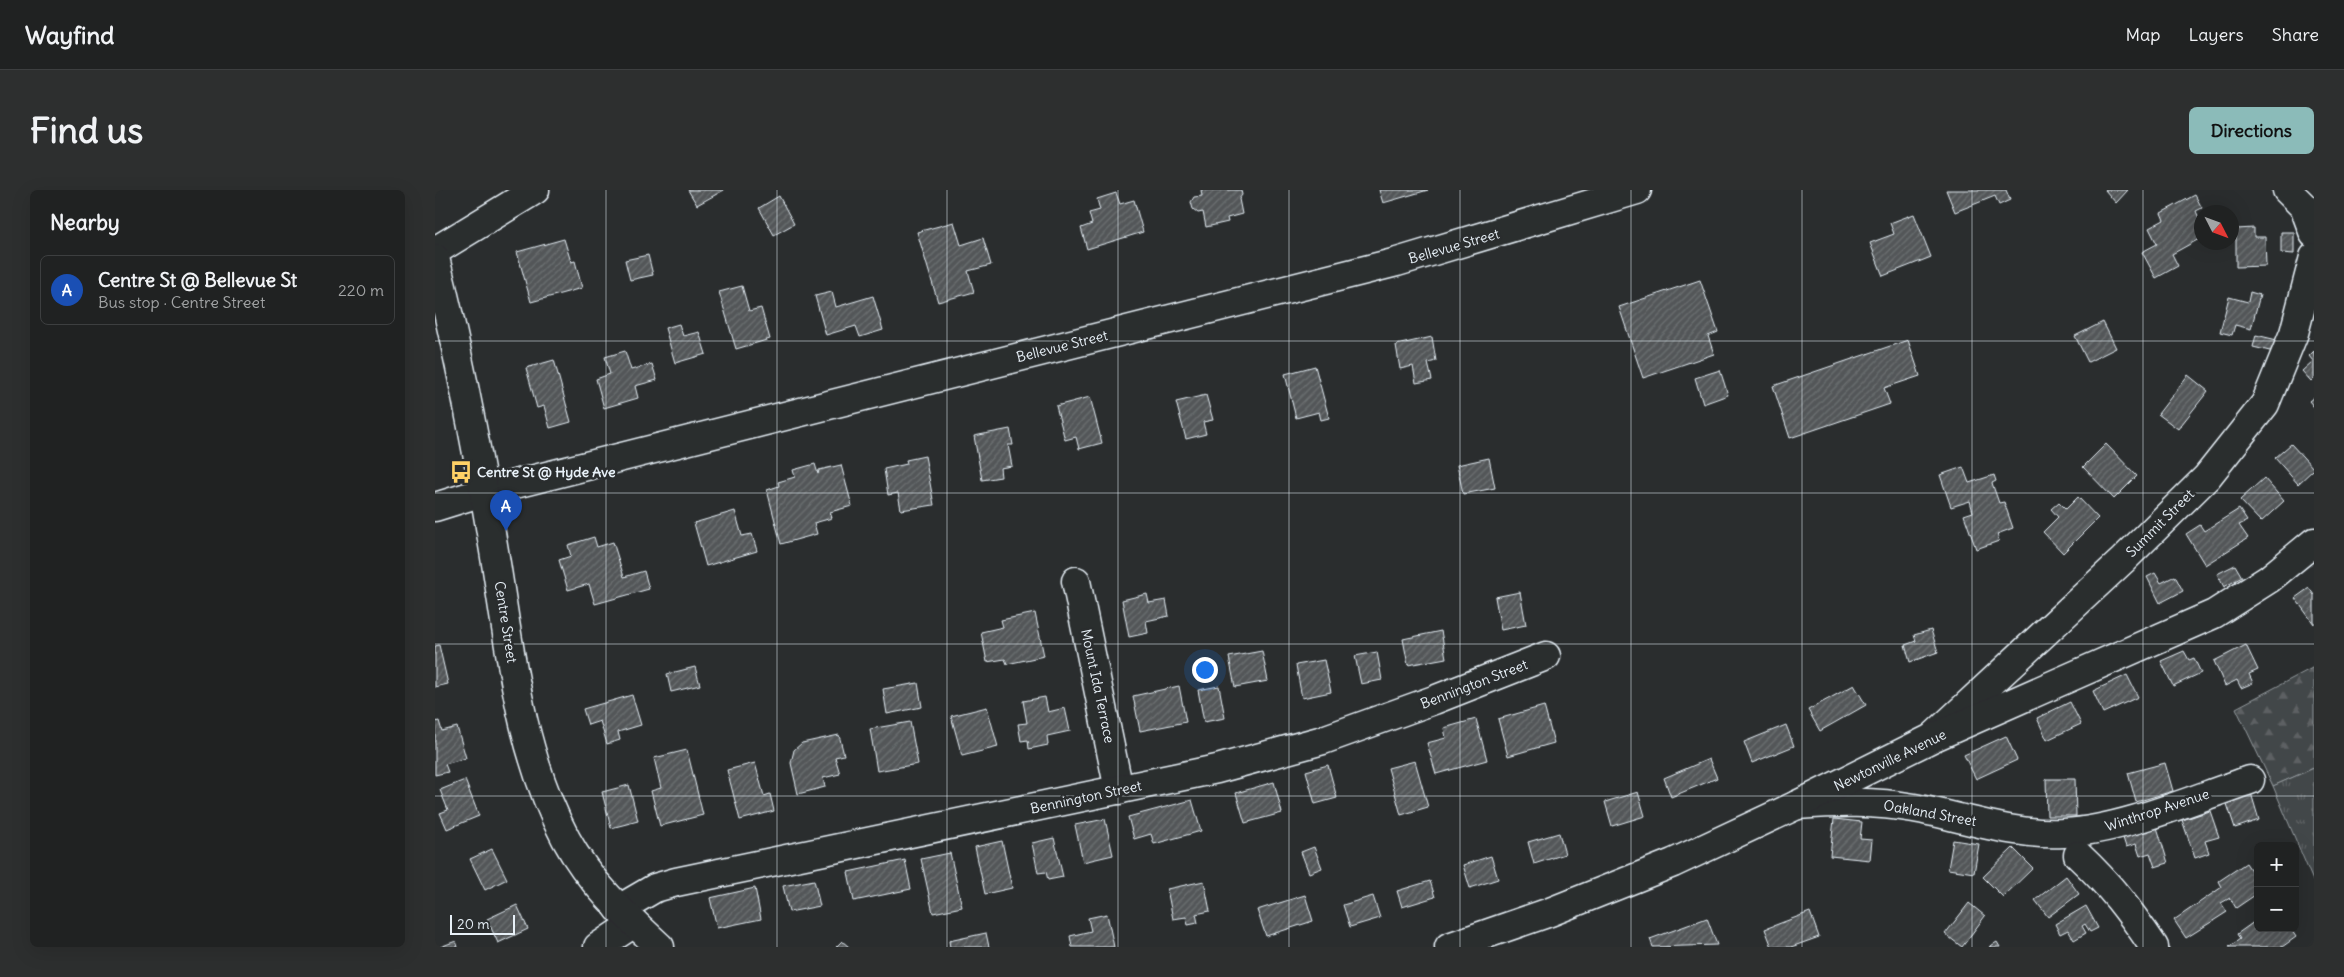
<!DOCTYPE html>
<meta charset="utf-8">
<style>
:root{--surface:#202222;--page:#2d2f2f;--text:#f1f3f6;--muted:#a2a4a5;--line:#3d3f40;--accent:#8bbbb9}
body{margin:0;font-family:Delius,sans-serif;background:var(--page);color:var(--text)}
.controls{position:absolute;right:15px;bottom:15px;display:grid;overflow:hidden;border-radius:8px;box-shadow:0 5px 20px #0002}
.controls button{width:45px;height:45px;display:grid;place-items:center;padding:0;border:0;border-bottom:1px solid var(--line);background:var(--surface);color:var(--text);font:25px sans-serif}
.compass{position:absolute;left:1759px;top:15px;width:45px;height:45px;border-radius:50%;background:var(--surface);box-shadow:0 5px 20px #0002;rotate:132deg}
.scale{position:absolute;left:15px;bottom:12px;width:65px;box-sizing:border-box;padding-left:5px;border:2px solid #e8f1f8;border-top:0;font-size:14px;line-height:18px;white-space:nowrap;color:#e8f1f8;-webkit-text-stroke:4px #2a2d2e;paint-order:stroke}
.you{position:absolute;left:769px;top:479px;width:18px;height:18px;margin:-12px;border:4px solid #fff;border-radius:50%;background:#1a73e8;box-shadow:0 0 0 8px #1a73e833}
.badge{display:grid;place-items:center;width:32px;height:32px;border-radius:50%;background:var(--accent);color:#fff;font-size:16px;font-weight:700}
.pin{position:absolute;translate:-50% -41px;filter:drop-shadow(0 1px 2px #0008)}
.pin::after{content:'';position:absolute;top:26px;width:18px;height:15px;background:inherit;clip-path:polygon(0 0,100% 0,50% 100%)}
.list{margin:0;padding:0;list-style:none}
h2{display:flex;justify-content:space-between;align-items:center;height:65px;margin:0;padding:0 20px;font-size:21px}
h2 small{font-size:16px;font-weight:400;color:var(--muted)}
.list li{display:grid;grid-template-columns:32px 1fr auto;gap:15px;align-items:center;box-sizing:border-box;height:70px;margin:0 10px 10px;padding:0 10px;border:1px solid var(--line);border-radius:8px}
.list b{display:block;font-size:19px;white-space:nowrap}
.list p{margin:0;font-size:16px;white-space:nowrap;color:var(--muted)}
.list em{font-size:16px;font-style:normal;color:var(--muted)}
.map{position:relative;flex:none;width:1879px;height:757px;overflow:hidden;border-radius:8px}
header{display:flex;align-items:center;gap:30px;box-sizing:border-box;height:70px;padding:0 25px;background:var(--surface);border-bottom:1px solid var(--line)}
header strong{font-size:24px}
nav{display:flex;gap:28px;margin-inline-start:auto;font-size:18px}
.intro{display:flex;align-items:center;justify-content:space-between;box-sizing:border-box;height:120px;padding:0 30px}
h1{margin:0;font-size:35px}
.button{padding:12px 22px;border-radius:8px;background:var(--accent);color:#111;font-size:18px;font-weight:700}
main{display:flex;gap:30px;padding:0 30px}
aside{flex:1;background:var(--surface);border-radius:8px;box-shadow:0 5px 20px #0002}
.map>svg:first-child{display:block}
</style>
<header>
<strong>Wayfind</strong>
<nav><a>Map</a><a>Layers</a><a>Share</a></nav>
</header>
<div class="intro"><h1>Find us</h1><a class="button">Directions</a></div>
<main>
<aside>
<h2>Nearby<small></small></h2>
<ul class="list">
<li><span class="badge" style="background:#1a4fb4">A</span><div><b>Centre St @ Bellevue St</b><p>Bus stop · Centre Street</p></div><em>220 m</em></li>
</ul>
</aside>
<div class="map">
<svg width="1879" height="757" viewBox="0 0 1879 757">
<defs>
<pattern id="forest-firs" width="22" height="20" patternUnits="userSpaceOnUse" patternTransform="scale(1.25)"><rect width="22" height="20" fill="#424648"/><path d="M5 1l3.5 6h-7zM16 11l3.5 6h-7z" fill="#5d6163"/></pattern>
<pattern id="park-tufts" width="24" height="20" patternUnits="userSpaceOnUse" patternTransform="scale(1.25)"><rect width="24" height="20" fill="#424648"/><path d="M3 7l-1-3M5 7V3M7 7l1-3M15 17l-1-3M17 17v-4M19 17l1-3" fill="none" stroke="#5d6163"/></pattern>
<pattern id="building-hatch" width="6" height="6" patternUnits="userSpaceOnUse" patternTransform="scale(1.25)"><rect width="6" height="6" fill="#535759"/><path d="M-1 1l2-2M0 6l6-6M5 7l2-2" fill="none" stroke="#6c7072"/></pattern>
</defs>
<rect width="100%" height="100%" fill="#2a2d2e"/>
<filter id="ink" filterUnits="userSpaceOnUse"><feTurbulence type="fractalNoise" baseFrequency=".02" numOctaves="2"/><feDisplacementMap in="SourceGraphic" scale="10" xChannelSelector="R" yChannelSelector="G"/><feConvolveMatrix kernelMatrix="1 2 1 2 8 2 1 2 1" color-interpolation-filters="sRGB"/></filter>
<g filter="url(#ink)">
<path fill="url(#forest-firs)" stroke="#959ca0" d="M1879,477V578L1838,596L1801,518Z"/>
<path fill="url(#park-tufts)" stroke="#959ca0" d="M1879,578V693L1838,596Z"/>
<g fill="url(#building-hatch)" stroke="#e8f1f8">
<path d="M253,0H289L262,15Z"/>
<path d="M766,0H806L807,5L804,9L807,24L792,28L793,32L771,37L768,22L763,23L758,19L756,12L759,7L767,6Z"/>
<path d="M944,0H993L948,13Z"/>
<path d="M1511,0H1571L1575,10L1564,15L1560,6L1520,22Z"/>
<path d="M1670,0H1693L1681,13Z"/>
<path d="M681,3L685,14L699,10L708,42L652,59L646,38L657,34L654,23L665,20L662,9Z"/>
<path d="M1760,5L1767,18L1761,21L1766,33V48L1737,64L1743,76L1721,88L1707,62L1722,54L1714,38L1729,30L1726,23Z"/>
<path d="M344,6L359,34L339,45L324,18Z"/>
<path d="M1479,24L1496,67L1448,86L1435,53L1459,44L1455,33Z"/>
<path d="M519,32L526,55L548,48L556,75L533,81L539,102L503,112L482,42Z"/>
<path d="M1819,38V47H1830L1831,76L1801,77V39Z"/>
<path d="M1846,42H1859V64L1846,63Z"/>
<path d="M129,49L136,72L140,71L147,98L96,112L82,62Z"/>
<path d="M213,65L218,85L195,90L190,70Z"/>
<path d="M1265,90L1283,142L1273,146L1279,164L1208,188L1184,117Z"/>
<path d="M307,96L314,121L326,118L335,149L301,159L284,102Z"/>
<path d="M397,102L401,117L438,106L448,140L425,147L421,136L391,145L380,106Z"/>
<path d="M1815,102L1825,105L1816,139L1800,135L1797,145L1785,142L1794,107L1813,112Z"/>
<path d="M1668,132L1681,158L1653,172L1640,146Z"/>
<path d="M244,134L248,146L264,142L271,164L240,173L230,138Z"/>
<path d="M1821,145L1842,150L1839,162L1818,157Z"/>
<path d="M997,147L1001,171L993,173L997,190L981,193L978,176L965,179L961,155Z"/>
<path d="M1473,150L1485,186L1449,198L1455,214L1355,248L1338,196Z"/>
<path d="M190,161L196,180L217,174L222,190L200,196L203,208L169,218L161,189L175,184L170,167Z"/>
<path d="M1879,161V188L1876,191L1867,181L1878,171L1874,166Z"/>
<path d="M119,170L136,232L115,238L109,216L102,218L91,178Z"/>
<path d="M880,176L894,228L886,230L884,222L861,228L850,184Z"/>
<path d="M1285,180L1293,205L1268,214L1260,188Z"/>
<path d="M1753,185L1773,201L1743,239L1723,224Z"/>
<path d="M771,205L778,230L768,232L771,244L751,249L741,212Z"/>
<path d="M655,207L667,253L644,259L641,247L630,250L621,216Z"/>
<path d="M1879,207V217L1874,211Z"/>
<path d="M575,239L578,255H573L577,276L565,278L566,287L547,290L539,246Z"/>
<path d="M1671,254L1702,286L1679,309L1648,277Z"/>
<path d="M1856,254L1879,279L1863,294L1840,268Z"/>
<path d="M490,266L499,315L466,320L463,303L453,305L449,279L472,274L471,270Z"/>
<path d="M1054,268L1060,298L1028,304L1022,275Z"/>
<path d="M380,274L383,284L384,280L406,275L417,316L395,322L397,328L379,333L382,344L346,354L332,300L344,296L343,292L360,287L358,280Z"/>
<path d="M1528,277L1534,293L1559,285L1561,291L1557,293L1564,313L1569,312L1578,338L1562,344L1564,351L1541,359L1529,325L1538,322L1535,311L1516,317L1505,285Z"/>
<path d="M1829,288L1849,311L1826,332L1805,310Z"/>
<path d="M1643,307L1663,328L1628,363L1608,342L1623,327L1616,319L1624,312L1631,319Z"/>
<path d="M1804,319L1812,331L1804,335L1813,348L1770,375L1751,344L1765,335L1769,341Z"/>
<path d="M300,321L307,346L317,344L322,361L271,376L259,333Z"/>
<path d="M159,347L162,357L178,352L189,387L209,381L214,399L160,414L154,394L133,400L124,370L136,366L133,355Z"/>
<path d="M1800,375L1807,387L1789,397L1782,384Z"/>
<path d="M1720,383L1726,393L1740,386L1748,401L1725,413L1712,387Z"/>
<path d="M1874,398L1879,405V434L1860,408Z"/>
<path d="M1085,402L1091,435L1066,440L1060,407Z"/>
<path d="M712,404L714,413L731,410L734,426L711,431L713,443L694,447L687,410Z"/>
<path d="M600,423L609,466L572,474L570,469L552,472L546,442L568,437L566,430Z"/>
<path d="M1496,440L1503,462L1475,472L1470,455L1481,451L1479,445Z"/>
<path d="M1006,441L1011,468L973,475L968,449Z"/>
<path d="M4,455L13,494L0,497V456Z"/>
<path d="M1811,455L1823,480L1814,484L1818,493L1806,498L1802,490L1790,496L1779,471Z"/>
<path d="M827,461L833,491L800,497L794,467Z"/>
<path d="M1749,461L1754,470L1759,468L1766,483L1738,496L1726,471Z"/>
<path d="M942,462L947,490L926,494L920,466Z"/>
<path d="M889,470L896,502L867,508L861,475Z"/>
<path d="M260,477L265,495L236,502L232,484Z"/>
<path d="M1692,485L1703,507L1668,523L1658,501Z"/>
<path d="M483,493L487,517L452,524L448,499Z"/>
<path d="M1419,495L1431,515L1385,541L1373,520Z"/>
<path d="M744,496L751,532L705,541L698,506Z"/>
<path d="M784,496L790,528L769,532L763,500Z"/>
<path d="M197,505L206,535L183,542L185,550L172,554L165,531L153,535L148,519Z"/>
<path d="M610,507L613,522L630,518L635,541L612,546L613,555L594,559L593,550L586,551L583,534L592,533L588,511Z"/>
<path d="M1635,512L1646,534L1612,550L1602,528Z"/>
<path d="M1109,516L1119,553L1073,566L1063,529Z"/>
<path d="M552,517L563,557L527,566L516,526Z"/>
<path d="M1041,529L1052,570L1001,584L992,553L1011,548L1009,538Z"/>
<path d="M4,531L7,541L22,537L31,568L10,574L13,582L0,585V532Z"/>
<path d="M475,532L483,574L442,581L435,539Z"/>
<path d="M1351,535L1359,556L1317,573L1309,552Z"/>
<path d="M404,545L409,565L400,567L405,584L388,588L390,597L363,604L356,573L359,560L367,553Z"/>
<path d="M1571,546L1582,570L1541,589L1529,565Z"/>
<path d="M252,560L268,625L225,636L216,601L226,598L219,568Z"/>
<path d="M1274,569L1282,588L1236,607L1229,588Z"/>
<path d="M980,571L993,617L966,625L953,578Z"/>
<path d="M320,573L329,606L335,604L339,621L305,630L292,580Z"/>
<path d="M1730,573L1738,601L1701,612L1693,583Z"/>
<path d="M893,575L902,608L880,614L871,581Z"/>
<path d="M1611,589H1640L1641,626H1612Z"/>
<path d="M30,590L44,626L12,639L5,623L13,620L5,600Z"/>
<path d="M839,592L847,623L810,633L801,603Z"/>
<path d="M194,595L203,631L176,638L167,602Z"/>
<path d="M1203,602L1210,626L1177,636L1170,612Z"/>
<path d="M1816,603L1824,630L1800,638L1791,611Z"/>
<path d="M757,610L766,641L719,654L716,644L699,649L693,627Z"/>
<path d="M1775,621L1784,647L1770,651L1774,663L1760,668L1747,630Z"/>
<path d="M670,629L678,665L648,672L640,635Z"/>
<path d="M1399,629L1427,632L1425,649L1437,650L1435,670L1395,666Z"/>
<path d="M1721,634L1733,673L1720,677L1715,663L1705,666L1701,654L1691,657L1687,645Z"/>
<path d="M1124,643L1130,664L1099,674L1093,652Z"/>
<path d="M619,648L628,687L613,690L611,682L603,683L597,653Z"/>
<path d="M1518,650L1544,654L1539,683L1513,679Z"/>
<path d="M567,651L577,698L550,704L540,657Z"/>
<path d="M879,657L887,678L874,683L866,662Z"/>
<path d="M1578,658L1598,678L1568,707L1548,687Z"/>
<path d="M57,659L72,689L50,700L35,669Z"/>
<path d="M515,663L527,717L498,723L486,669Z"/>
<path d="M1056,666L1063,689L1035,698L1028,675Z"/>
<path d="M470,670L476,699L419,711L413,682Z"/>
<path d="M1811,673L1823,691V703L1801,718L1795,708L1786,713L1792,722L1751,748L1739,730L1787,697L1784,691Z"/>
<path d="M1631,686L1644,704L1613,727L1600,710Z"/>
<path d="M379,690L385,716L354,722L348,696Z"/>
<path d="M769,691L775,721L761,724L763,733L753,735L751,727L738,729L732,699Z"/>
<path d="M995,691L1000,707L967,717L962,701Z"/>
<path d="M320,698L326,729L282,738L275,708Z"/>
<path d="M870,705L878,731L831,746L822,720Z"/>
<path d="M938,706L945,728L915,737L908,715Z"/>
<path d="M1534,713L1550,726L1527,757L1510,744Z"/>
<path d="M82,715L93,739L63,753L52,729Z"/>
<path d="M1651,716L1663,738L1655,742L1650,734L1647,736L1651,743L1639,750L1633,740L1625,744L1620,734Z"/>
<path d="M1375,722L1384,747L1356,757H1337L1330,739Z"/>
<path d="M672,724L679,757H637L635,746L656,741L653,728Z"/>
<path d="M1272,728L1282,755L1218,757L1215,749Z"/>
<path d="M1823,729V738H1855L1861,747L1847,757H1794L1805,749L1802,744Z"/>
<path d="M551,743L554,757H515L514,751Z"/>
<path d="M21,751L23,757H5Z"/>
<path d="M407,751L414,757H401Z"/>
<path d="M1562,752L1565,757H1554Z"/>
</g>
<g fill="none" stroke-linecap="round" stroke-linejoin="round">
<defs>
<g id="minor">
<path d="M1852,0L1869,17L1879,44"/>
<path d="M0,61L100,0"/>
<path d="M0,317L48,302L962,72L1202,0"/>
<path d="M641,391L684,600"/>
<path d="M1500,545L1688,370L1772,287L1830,214L1859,143L1879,67"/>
<path d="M1362,615C1402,612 1440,611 1479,618C1528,627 1579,646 1629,643C1688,640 1758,609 1815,590"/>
<path d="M1643,665C1676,696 1694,720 1719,757"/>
<path d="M184,719L220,698L241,692L782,579L888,550L999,510L1111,466"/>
<path d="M163,757L199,733"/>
</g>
<g id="major">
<path d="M0,68C24,164 43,263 59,361C75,458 84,561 131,649C154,692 189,724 225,757"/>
<path d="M1014,757L1115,722L1238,673L1362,615L1497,548L1779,424L1834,389L1879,352"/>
</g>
</defs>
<use href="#minor" stroke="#e8f1f8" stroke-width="31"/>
<use href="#major" stroke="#e8f1f8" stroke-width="31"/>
<use href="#minor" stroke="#2a2d2e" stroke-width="28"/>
<use href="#major" stroke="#2a2d2e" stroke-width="28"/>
</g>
</g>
<path fill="none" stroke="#e8f1f8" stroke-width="1" stroke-opacity="0.55" d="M171,0V757M342,0V757M512,0V757M683,0V757M854,0V757M1025,0V757M1196,0V757M1367,0V757M1537,0V757M1708,0V757M0,151H1879M0,303H1879M0,454H1879M0,606H1879"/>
<defs>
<symbol id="bus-bare" viewBox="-9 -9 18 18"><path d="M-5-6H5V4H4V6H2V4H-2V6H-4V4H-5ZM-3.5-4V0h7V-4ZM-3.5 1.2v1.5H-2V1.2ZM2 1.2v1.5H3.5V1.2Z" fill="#ffd166" stroke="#2a2d2e" stroke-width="2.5" paint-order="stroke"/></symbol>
</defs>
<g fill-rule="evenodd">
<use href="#bus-bare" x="10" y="266" width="32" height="32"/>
</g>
<g text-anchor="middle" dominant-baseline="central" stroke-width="5" stroke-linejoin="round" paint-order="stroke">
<g font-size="14" fill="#e8f1f8" stroke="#2a2d2e">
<text transform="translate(1019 56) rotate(-16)">Bellevue Street</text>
<text transform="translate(627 156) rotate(-14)">Bellevue Street</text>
<text transform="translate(1725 333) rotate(-45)">Summit Street</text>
<text transform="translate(71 432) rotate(81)">Centre Street</text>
<text transform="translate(1039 494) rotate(-21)">Bennington Street</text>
<text transform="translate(663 496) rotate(78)">Mount Ida Terrace</text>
<text transform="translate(1455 570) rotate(-26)">Newtonville Avenue</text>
<text transform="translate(651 607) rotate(-12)">Bennington Street</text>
<text transform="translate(1722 620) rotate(-18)">Winthrop Avenue</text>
<text transform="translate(1495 623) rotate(10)">Oakland Street</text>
</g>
<g font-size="14" font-weight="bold" fill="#e8f1f8" stroke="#2a2d2e" text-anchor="start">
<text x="42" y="282">Centre St @ Hyde Ave</text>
</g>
</g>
</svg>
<div class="controls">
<button>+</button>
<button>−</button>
</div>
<svg class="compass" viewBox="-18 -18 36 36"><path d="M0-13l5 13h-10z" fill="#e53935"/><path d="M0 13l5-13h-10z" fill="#a2a4a5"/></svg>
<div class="scale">20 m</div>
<div class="you"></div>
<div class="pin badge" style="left:71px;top:341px;background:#1a4fb4">A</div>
</div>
</main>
